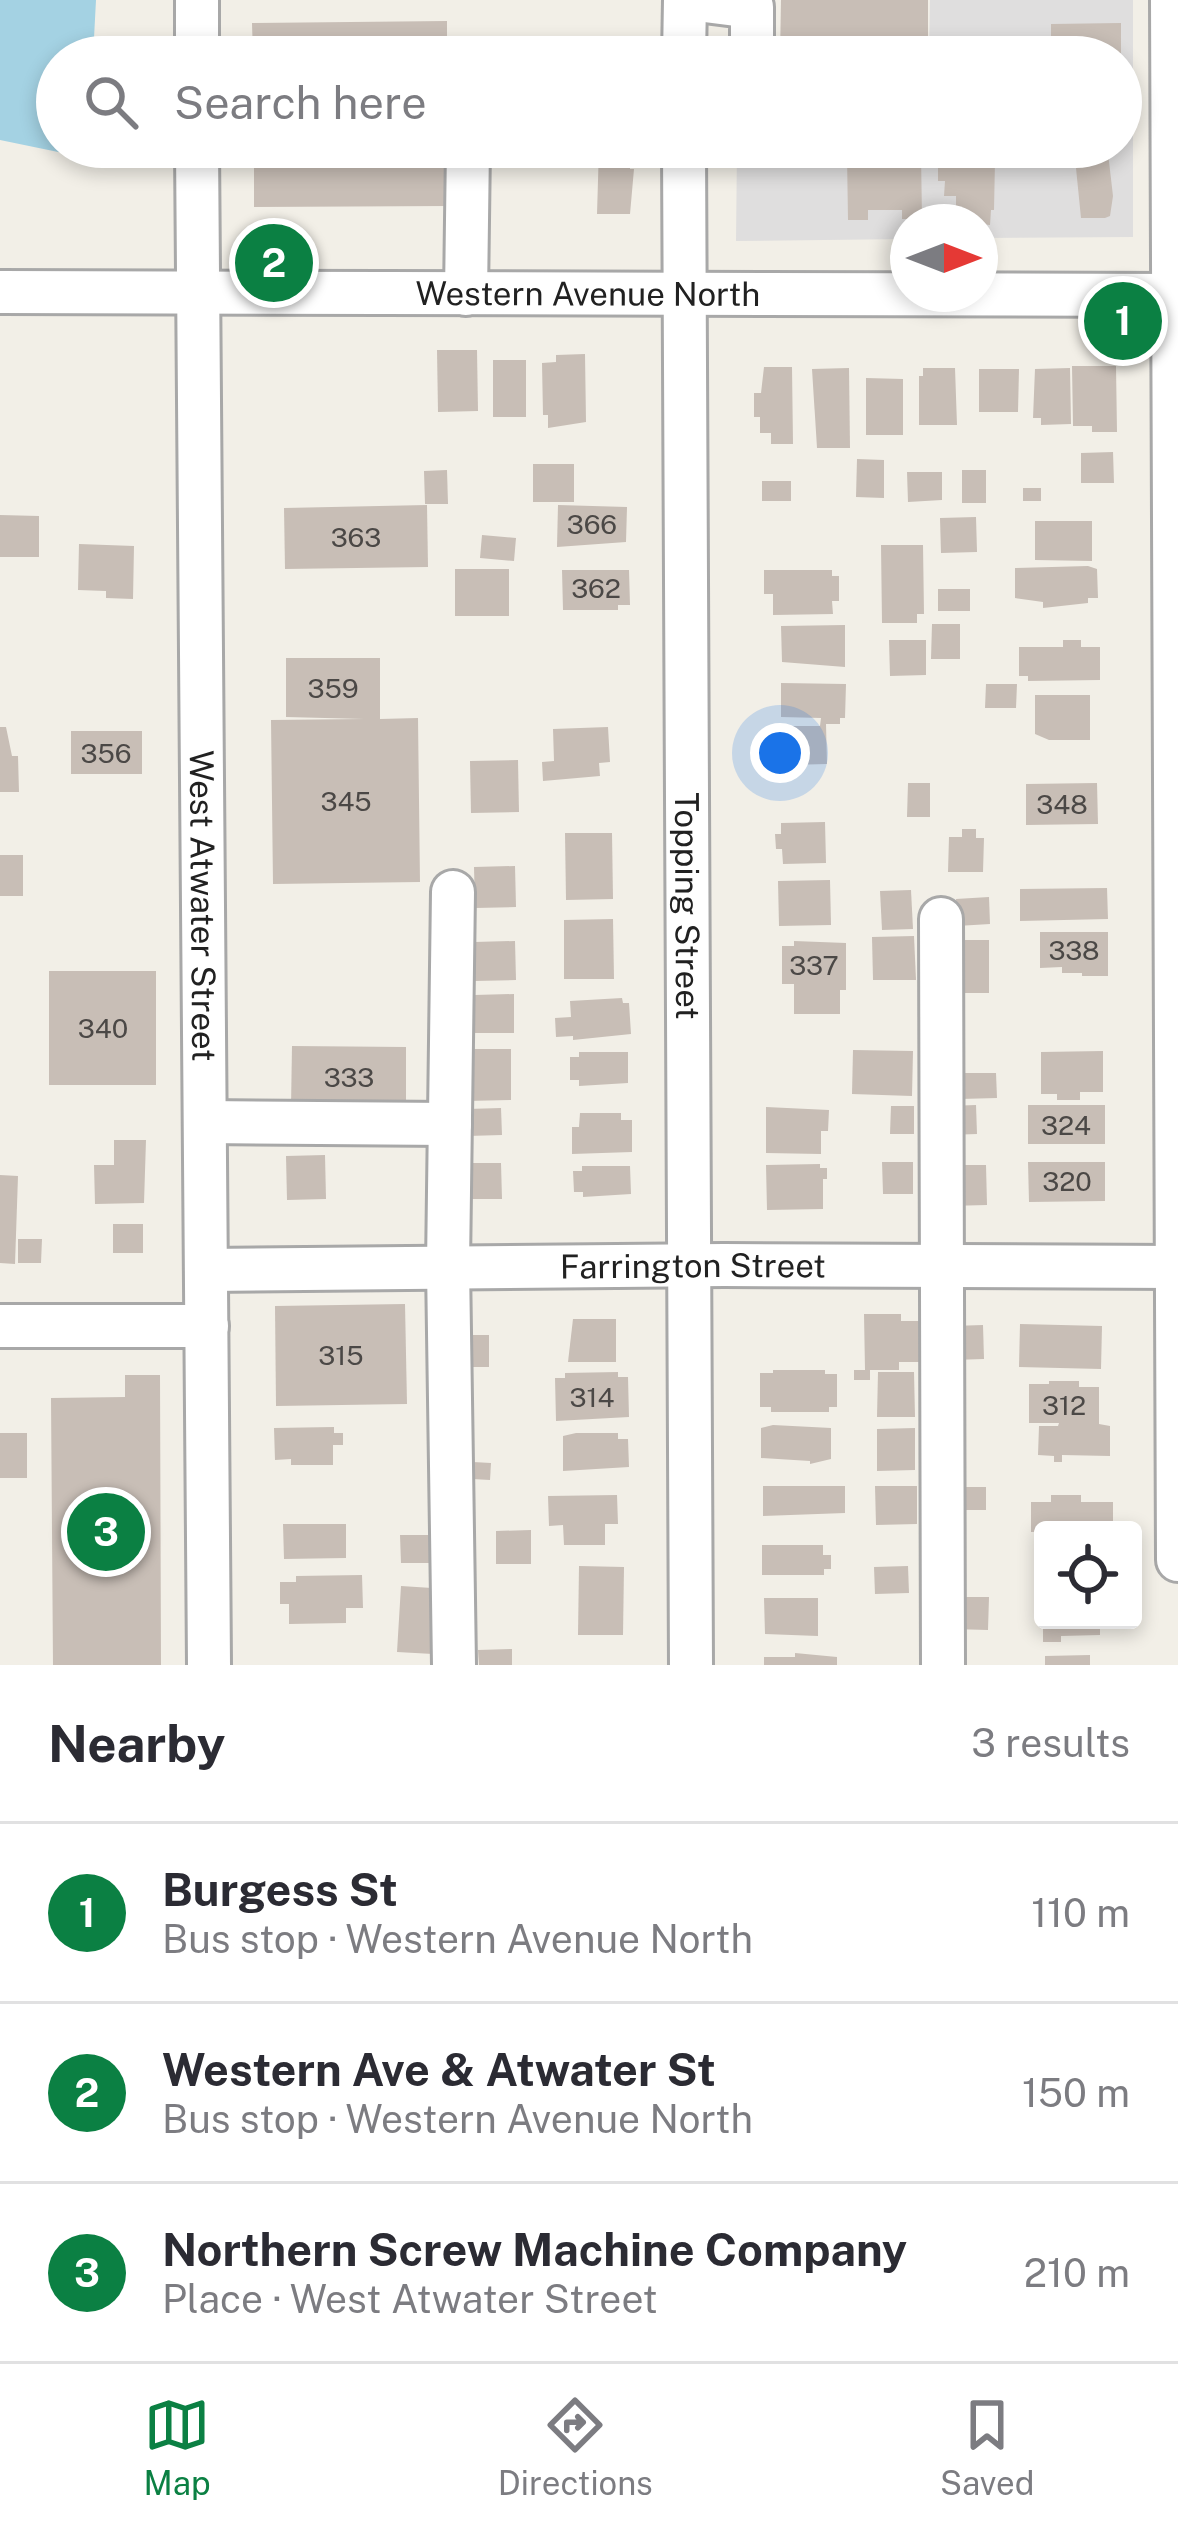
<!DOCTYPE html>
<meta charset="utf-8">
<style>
:root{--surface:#fff;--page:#f7f7f7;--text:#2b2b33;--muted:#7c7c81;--line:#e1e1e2;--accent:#0b8043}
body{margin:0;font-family:"Public Sans",sans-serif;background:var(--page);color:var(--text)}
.controls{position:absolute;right:36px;bottom:36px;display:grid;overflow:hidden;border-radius:12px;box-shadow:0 6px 18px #0003}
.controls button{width:108px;height:108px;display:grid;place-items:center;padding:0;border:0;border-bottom:3px solid var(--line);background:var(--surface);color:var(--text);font:60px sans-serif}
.compass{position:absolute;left:890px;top:204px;width:108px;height:108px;border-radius:50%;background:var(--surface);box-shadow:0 6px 18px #0003;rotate:90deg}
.you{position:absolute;left:780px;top:753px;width:42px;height:42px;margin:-30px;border:9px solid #fff;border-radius:50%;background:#1a73e8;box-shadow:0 0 0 18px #1a73e833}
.badge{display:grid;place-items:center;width:78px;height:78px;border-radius:50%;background:var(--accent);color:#fff;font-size:39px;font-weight:700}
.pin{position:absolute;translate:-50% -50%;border:6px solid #fff;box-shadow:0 3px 12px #0006}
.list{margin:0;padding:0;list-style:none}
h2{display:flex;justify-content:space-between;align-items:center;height:156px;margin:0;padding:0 48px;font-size:51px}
h2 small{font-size:39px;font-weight:400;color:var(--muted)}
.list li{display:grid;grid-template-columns:78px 1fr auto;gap:36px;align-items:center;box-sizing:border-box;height:180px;padding:0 48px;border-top:3px solid var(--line)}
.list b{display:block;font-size:45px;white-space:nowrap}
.list p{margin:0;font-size:39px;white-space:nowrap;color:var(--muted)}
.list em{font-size:39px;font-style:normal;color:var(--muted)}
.icon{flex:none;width:66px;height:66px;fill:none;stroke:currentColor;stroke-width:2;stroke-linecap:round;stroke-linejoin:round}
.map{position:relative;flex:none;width:1178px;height:1665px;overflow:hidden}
.search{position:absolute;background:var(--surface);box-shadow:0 6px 18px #0003;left:36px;right:36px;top:36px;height:132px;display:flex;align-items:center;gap:30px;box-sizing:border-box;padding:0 42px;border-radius:66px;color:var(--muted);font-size:45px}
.sheet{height:696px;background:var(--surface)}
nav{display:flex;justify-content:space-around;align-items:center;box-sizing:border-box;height:168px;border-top:3px solid var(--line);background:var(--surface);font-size:33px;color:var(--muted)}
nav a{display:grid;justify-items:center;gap:6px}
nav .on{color:var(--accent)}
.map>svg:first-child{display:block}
</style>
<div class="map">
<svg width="1178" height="1665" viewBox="0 0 1178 1665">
<rect width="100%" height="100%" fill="#f2efe7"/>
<path fill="#dfdede" d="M930,0H1133V237L980,238V222H908V239L736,241L737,147H1121V57H929Z"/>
<path fill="#a4d2e3" d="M0,0H96L93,57H57V147L80,148L63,153L0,140Z"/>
<g fill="#c8beb6">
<path d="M781,0H928V57H780Z"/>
<path d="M447,21V57H253L252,23Z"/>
<path d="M1121,23V53L1051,55V24Z"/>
<path d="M254,147H448V206L254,207Z"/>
<rect x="569" y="147" width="20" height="15"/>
<path d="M599,147L630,150V169H634L630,214H597Z"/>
<path d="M969,147L979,151V161H995L994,210H991L990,225L956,222V196H944L945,181H938V150Z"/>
<path d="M1087,147V153H1108L1113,196L1110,216L1105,218H1081L1074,148Z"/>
<path d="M921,153L922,219H902V210H868V220H848L847,155Z"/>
<path d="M437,350H477L478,411L438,412Z"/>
<path d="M585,354L586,422L548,428V415H543L542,363L556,362V355Z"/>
<rect x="493" y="360" width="33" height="57"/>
<path d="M1072,366H1116L1117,432H1092V426H1073Z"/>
<path d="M764,367H792L793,444H771V433H760V417H754V393H761Z"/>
<path d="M849,368L850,448H817L812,369Z"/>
<path d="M923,368H955L957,425H919V376H923Z"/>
<path d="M1070,368L1071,424L1041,425V418H1033L1035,369Z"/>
<path d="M979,369H1019L1018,412H979Z"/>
<path d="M866,378L903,379V435H866Z"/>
<path d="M1113,452L1114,483H1081V453Z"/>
<path d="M857,459L884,460V498L856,497Z"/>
<rect x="533" y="464" width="41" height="38"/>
<path d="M447,470L448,504H425L424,471Z"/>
<rect x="962" y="470" width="24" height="33"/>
<path d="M907,472H942V500L908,502Z"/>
<rect x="762" y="481" width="29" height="20"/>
<rect x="1023" y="488" width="18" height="13"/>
<path d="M427,505L428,567L285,569L284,508Z"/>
<path d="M558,505L627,507L626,542L557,547Z"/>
<path d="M0,515L39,516V557H0Z"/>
<path d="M976,517L977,552L941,553L940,518Z"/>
<path d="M1035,521H1092V561L1035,560Z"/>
<path d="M482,535L516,538L514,561L480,558Z"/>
<path d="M79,544L134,546L133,599L106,598V591L78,590Z"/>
<path d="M881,545H923L924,614H917V623H882Z"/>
<path d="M1088,566L1097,569L1098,598H1088V603L1043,608V602L1015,598V568Z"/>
<rect x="455" y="569" width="54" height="47"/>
<path d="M562,570H629L630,605H618V610H563Z"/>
<path d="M764,570H832V576H839V601H832L833,614L773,615V594H764Z"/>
<rect x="938" y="589" width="32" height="22"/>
<path d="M932,624H960V659H931Z"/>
<path d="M845,625V667L782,662L781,626Z"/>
<path d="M889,640H926V675L890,676Z"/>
<path d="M1063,640H1081V647H1100V680L1028,681V676H1019V647H1063Z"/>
<path d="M286,658H380V719L418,718L420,882L273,884L271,720L364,719L286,717Z"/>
<path d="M781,683L846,684L845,718H840V724H826L827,764L789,765L788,726H820L821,718L781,717Z"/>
<path d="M986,684H1017L1016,708H985Z"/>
<path d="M1035,695H1090V740H1049L1035,734Z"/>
<path d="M0,727H6L12,756H18L19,792H0Z"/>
<path d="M608,727L610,762L599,763L600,776L543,781L542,762L554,761L553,729Z"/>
<rect x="71" y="731" width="71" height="43"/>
<path d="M518,760L519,812L471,813L470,761Z"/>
<path d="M908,783H930V817H907Z"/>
<path d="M1097,783L1098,824L1026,825V784Z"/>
<path d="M825,822L826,863L783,864L782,849H776L775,834H781V823Z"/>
<path d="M962,829H976V838H984L983,872H948L949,837H962Z"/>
<path d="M565,833H612L613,899L566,900Z"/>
<rect x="0" y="855" width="23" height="41"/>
<path d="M515,866L516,907L475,908L474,867Z"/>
<path d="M830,880L831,925L779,926L778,881Z"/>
<path d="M1107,888L1108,919L1020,921V889Z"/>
<path d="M911,890L913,929L882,930L880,891Z"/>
<path d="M989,897L990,924L957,926L956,899Z"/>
<path d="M613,919L614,979H564V920Z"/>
<path d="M1040,932H1108V976H1082V973H1062V967L1040,968Z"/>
<path d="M914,936L916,980H873L872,937Z"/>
<path d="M949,940H989V993H950Z"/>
<path d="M515,941L516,980L474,981V942Z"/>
<path d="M794,941L846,943V990H840V1014H794V984H782V946H794Z"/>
<rect x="49" y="971" width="107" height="114"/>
<path d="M514,994V1033H474V995Z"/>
<path d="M622,998L623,1003H629L631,1034L573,1040V1036L556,1037L555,1018L571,1017L570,1001Z"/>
<path d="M292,1046L406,1047V1108L291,1107Z"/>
<path d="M465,1049H511V1100L466,1101Z"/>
<path d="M853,1050L913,1051L912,1096L852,1094Z"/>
<path d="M1103,1051V1092H1080V1100H1057V1094H1041V1052Z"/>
<path d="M579,1052H628V1083L579,1086V1080H570V1057H579Z"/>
<path d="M960,1073H996L997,1098L960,1099Z"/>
<path d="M976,1105L977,1134L948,1135L947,1106Z"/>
<rect x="1028" y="1105" width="77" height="39"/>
<path d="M891,1106H914V1134H890Z"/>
<path d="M766,1107L829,1110L828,1131H821V1154L766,1153Z"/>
<path d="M501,1108L502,1135L467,1136V1109Z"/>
<path d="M580,1113H621V1120H632V1152L572,1154V1127H579Z"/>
<path d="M114,1140H146L144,1203L95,1204L94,1165H114Z"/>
<path d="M325,1155L326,1199L287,1200L286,1156Z"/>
<path d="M882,1162H913V1194H883Z"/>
<path d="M1028,1162H1105V1201L1029,1202Z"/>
<path d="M463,1163H501L502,1199H464Z"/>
<path d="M820,1164V1168H827V1179H823V1209L767,1210L766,1165Z"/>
<path d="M948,1165H986L987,1205L948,1206Z"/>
<path d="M582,1166H630L631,1194L583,1197V1192H574L573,1171H582Z"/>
<path d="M0,1175L18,1176L15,1264L0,1263Z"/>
<rect x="113" y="1224" width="30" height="29"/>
<path d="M18,1239H42L41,1263H18Z"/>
<path d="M405,1304L407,1404L276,1406L275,1306Z"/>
<path d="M864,1314H901V1321H920L921,1362H899V1370H870V1380H854V1370H865Z"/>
<path d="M573,1319H616V1362H568Z"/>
<path d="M1020,1324L1102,1326L1101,1369L1019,1367Z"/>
<path d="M983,1325L984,1359L953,1360L952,1326Z"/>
<path d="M467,1335H489V1367H468Z"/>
<path d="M773,1370H825V1374H837V1407H829V1412H771V1407H760V1373H773Z"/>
<path d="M618,1372V1377H628L629,1417L556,1421L555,1378H565V1373Z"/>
<path d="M878,1372H914L915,1417H877Z"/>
<path d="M125,1375H160L161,1665H53L51,1398L125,1397Z"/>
<path d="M1049,1381H1079V1387H1099V1424L1110,1426V1456L1062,1455V1462H1054V1456L1038,1455L1039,1426H1058L1059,1423H1029V1384H1049Z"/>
<path d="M773,1425L831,1428V1459L810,1464V1461L761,1458V1428Z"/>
<path d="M334,1427V1433H343V1445H333V1465H291V1459L275,1460L274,1428Z"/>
<path d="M915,1428V1470L877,1471V1429Z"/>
<rect x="0" y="1433" width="27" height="45"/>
<path d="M576,1433H618V1439H628L629,1467L563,1471V1436Z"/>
<path d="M473,1462L491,1463L490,1480L472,1479Z"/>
<path d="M763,1486H845V1513L763,1516Z"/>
<path d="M875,1486H917V1524L876,1525Z"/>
<rect x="957" y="1487" width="29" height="23"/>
<path d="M617,1495L618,1524H605V1545H564L563,1525L549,1526L548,1496Z"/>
<path d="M1051,1495H1081V1502H1113V1530L1031,1532V1502H1051Z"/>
<path d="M283,1524H346V1558L284,1559Z"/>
<path d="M531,1530V1564H496V1531Z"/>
<path d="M400,1535H430L431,1563H401Z"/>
<path d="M762,1545H823V1555H831V1569H824V1575H762Z"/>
<path d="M579,1566L624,1567L623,1635H578Z"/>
<path d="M908,1566L909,1593L875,1594L874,1567Z"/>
<path d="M362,1575L363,1608H346V1623L289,1624V1604H280V1582H296V1576Z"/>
<path d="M401,1586L432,1588L431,1606H436L433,1654L397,1652Z"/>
<path d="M953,1597H989L988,1630L952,1629Z"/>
<path d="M764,1598H818V1636L765,1634Z"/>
<path d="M1043,1620H1100V1635L1061,1636V1642H1043Z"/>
<path d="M512,1649V1665H479L478,1650Z"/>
<path d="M795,1653L837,1657V1665H764V1657H795Z"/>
<path d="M1090,1655V1665H1045V1656Z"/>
</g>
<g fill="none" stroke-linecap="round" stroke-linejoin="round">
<defs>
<g id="minor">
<path d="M197,0V57"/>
<path d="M697,0L752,7V57"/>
<path d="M1172,0L1178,1560"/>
<path d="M684,57L685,0"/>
<path id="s1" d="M197,147L209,1665"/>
<path id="s2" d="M684,147L691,1665"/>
<path id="s3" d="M0,292L1178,295"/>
<path d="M466,294L468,147"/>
<path d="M453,892L448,1266L454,1665"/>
<path d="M941,919L943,1665"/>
<path d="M205,1122L450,1124"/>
<path id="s4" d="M207,1270L724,1265L1178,1267"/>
<path d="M0,1326H207"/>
</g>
</defs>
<use href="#minor" stroke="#a8a8a8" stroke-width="48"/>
<use href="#minor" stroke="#fff" stroke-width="42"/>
</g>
<g text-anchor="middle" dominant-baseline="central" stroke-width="12" stroke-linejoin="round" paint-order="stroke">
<g font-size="27" fill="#4b4846">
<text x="592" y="524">366</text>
<text x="356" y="537">363</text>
<text x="596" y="588">362</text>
<text x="333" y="688">359</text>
<text x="106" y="753">356</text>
<text x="346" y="801">345</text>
<text x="1062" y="804">348</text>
<text x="1074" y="950">338</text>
<text x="814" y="965">337</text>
<text x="103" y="1028">340</text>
<text x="349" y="1077">333</text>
<text x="1066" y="1125">324</text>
<text x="1067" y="1181">320</text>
<text x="341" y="1355">315</text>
<text x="592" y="1397">314</text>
<text x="1064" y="1405">312</text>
</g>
<g font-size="33" fill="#212121" stroke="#fff">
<text stroke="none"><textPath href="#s3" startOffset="588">Western Avenue North</textPath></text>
<text stroke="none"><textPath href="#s1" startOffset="759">West Atwater Street</textPath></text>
<text stroke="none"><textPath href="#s2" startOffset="759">Topping Street</textPath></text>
<text stroke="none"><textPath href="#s4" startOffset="486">Farrington Street</textPath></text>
</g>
</g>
</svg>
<div class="controls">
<button><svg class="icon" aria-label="locate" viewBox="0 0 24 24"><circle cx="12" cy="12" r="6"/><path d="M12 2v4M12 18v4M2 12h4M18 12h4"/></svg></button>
</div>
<svg class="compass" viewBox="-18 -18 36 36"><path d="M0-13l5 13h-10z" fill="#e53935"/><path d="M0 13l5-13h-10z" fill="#7c7c81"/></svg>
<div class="you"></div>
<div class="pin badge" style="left:1123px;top:321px">1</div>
<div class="pin badge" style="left:274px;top:263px">2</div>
<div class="pin badge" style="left:106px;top:1532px">3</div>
<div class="search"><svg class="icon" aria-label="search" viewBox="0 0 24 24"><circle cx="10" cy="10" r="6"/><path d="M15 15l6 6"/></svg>Search here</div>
</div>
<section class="sheet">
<h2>Nearby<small>3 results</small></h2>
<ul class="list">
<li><span class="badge">1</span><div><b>Burgess St</b><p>Bus stop · Western Avenue North</p></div><em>110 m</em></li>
<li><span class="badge">2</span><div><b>Western Ave &amp; Atwater St</b><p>Bus stop · Western Avenue North</p></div><em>150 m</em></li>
<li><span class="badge">3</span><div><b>Northern Screw Machine Company</b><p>Place · West Atwater Street</p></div><em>210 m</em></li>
</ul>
</section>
<nav>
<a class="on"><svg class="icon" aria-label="map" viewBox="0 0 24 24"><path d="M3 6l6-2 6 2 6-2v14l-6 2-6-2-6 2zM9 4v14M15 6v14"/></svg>Map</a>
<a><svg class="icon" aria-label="directions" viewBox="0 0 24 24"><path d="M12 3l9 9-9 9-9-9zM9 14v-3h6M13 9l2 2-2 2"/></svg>Directions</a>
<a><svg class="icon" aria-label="saved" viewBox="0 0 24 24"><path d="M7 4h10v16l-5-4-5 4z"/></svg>Saved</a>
</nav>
